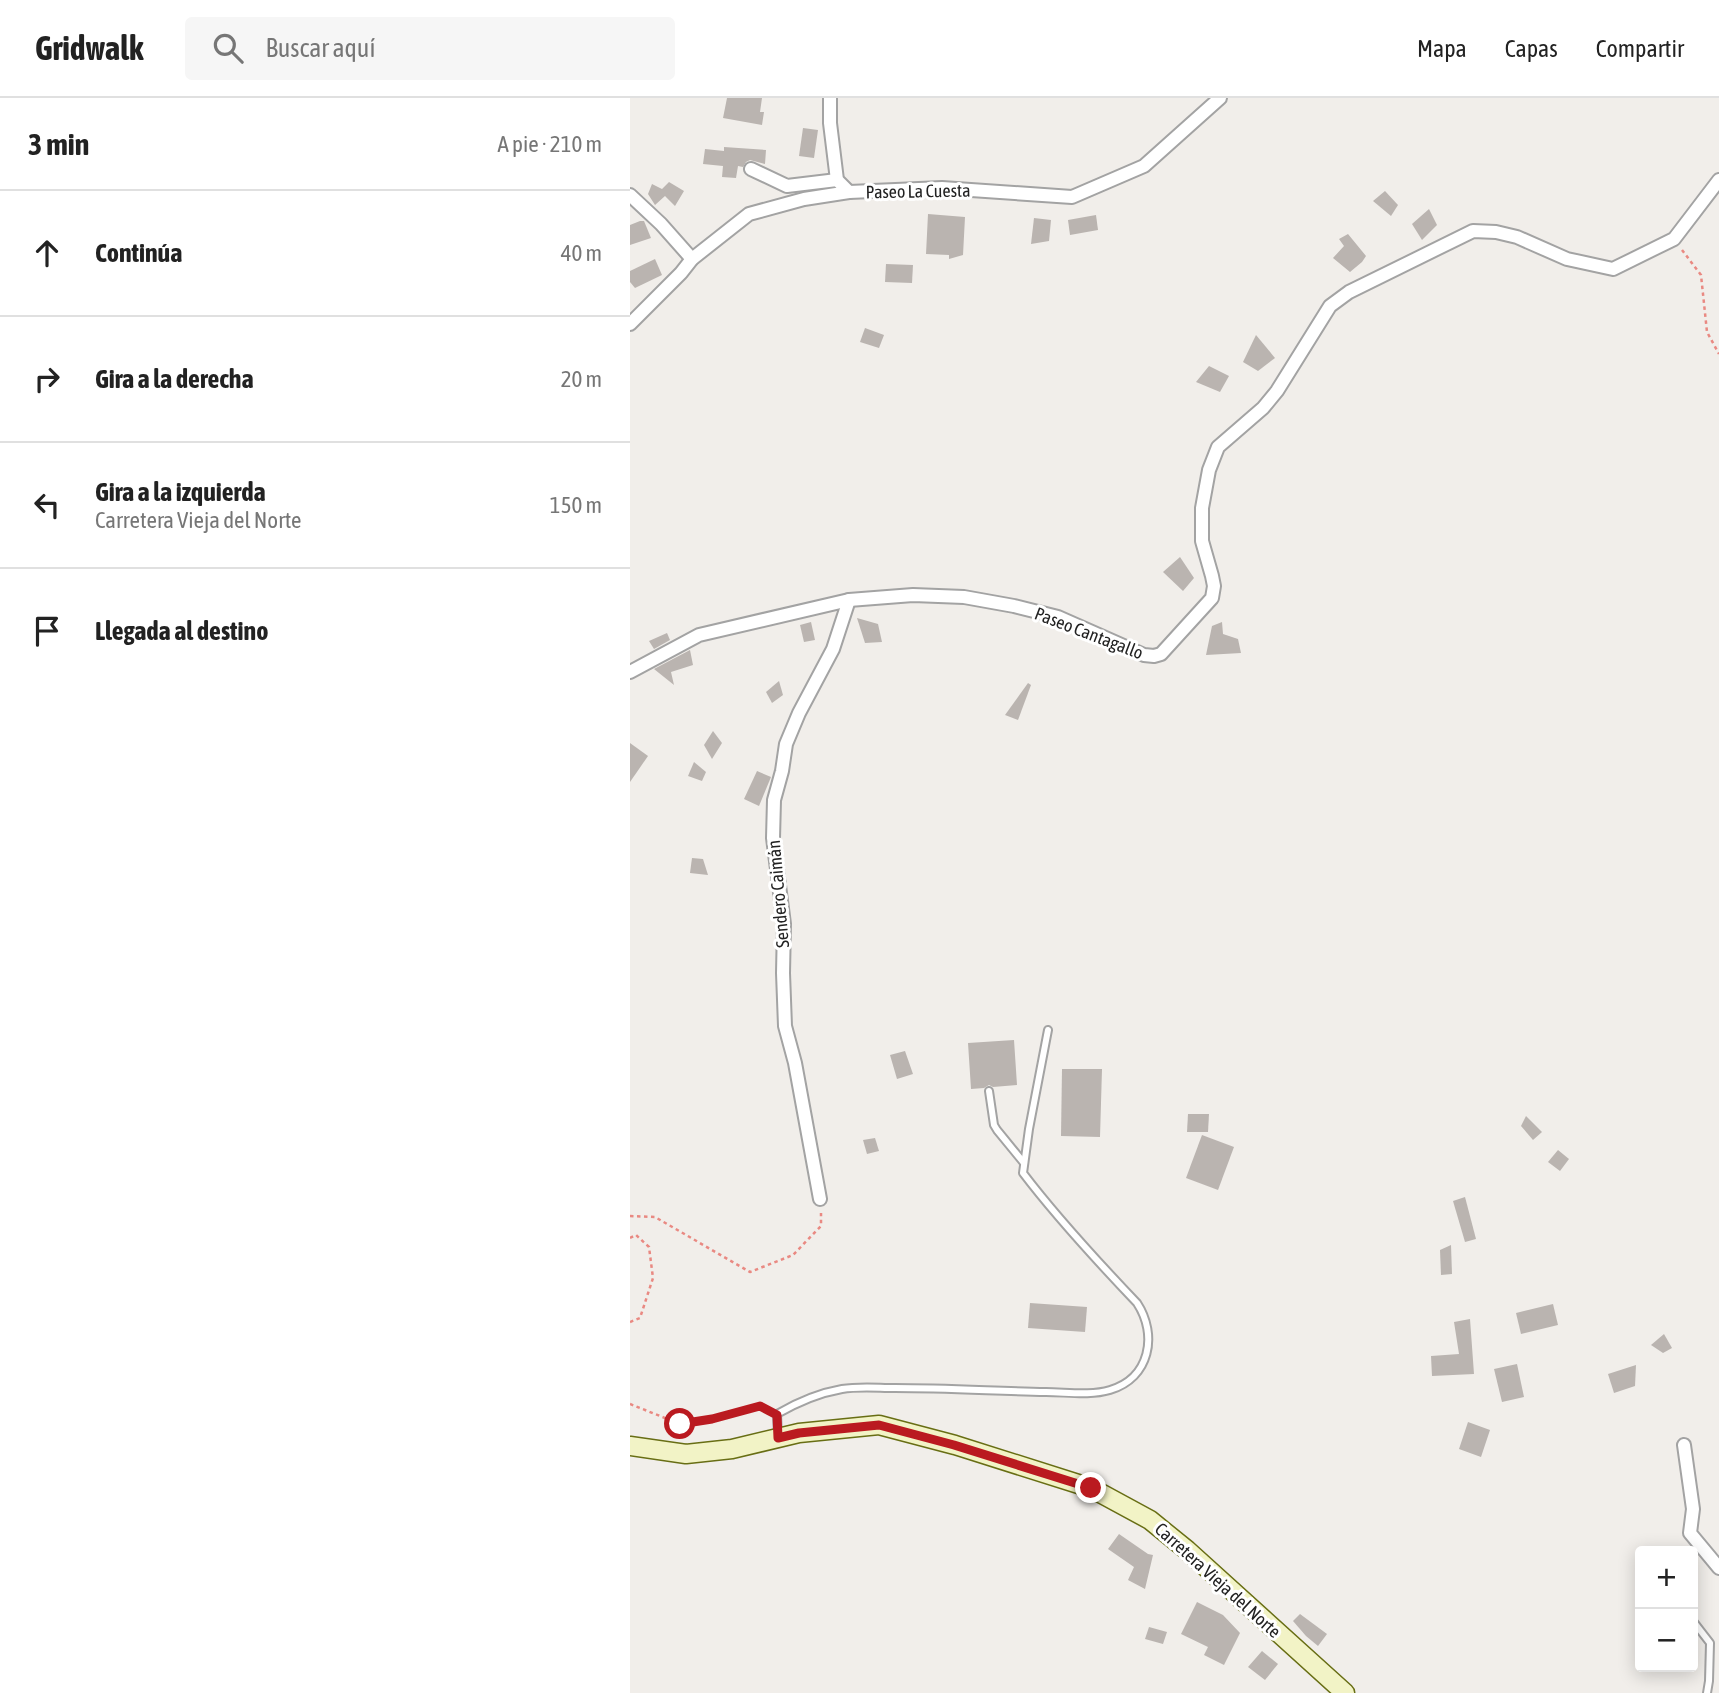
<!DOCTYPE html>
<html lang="es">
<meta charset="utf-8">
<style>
:root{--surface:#fff;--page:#f6f6f6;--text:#222;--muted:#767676;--line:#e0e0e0}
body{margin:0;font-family:"Asap Condensed",sans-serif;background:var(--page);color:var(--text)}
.controls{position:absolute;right:21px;bottom:21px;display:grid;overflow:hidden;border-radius:7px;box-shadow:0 4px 18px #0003}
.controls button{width:63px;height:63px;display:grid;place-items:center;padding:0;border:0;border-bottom:2px solid var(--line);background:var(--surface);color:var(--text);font:35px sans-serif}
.stop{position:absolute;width:21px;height:21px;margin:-16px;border:5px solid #ba1a20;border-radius:50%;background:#fff}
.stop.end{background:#ba1a20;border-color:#fff;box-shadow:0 2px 7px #0008}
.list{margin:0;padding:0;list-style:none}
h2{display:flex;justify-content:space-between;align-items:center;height:91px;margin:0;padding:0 28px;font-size:30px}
h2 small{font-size:23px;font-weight:400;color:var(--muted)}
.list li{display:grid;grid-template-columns:46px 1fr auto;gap:21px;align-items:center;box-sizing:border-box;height:126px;padding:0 28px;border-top:2px solid var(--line)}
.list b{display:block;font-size:26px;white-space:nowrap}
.list p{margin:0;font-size:23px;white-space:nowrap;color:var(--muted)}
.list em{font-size:23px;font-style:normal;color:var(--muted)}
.icon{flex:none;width:38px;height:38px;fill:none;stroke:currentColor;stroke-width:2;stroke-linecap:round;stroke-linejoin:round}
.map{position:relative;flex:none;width:1089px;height:1595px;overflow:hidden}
header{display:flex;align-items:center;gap:42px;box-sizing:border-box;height:98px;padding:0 35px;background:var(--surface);border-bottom:2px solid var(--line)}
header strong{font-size:33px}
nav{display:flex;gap:38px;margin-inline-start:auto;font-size:24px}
.search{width:490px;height:63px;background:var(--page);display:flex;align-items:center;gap:18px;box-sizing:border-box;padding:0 24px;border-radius:7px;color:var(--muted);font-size:26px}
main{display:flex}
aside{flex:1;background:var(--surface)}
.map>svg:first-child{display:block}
</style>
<header>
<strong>Gridwalk</strong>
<div class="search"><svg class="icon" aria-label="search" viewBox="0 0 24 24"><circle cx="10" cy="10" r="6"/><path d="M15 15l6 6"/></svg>Buscar aquí</div>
<nav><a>Mapa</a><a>Capas</a><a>Compartir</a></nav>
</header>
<main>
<aside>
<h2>3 min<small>A pie · 210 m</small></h2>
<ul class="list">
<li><svg class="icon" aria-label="ahead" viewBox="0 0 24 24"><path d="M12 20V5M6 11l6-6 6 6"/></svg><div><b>Continúa</b></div><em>40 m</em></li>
<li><svg class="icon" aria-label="right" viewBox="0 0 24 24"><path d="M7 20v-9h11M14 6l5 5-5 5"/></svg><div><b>Gira a la derecha</b></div><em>20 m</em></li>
<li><svg class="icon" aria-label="left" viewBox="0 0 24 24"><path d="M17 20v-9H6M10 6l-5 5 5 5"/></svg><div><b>Gira a la izquierda</b><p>Carretera Vieja del Norte</p></div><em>150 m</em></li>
<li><svg class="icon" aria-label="arrive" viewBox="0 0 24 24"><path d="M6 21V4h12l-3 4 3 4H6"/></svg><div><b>Llegada al destino</b></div></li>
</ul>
</aside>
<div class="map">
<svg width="1089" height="1595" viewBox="0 0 1089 1595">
<rect width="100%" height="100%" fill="#f1eeea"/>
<g fill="#bab4b0">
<path d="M97,0H132L130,14H134L132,27L93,20Z"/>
<path d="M173,30L188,32L184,60L169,58Z"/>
<path d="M94,49L136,52L135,66L120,62L116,64L113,69L108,68L106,80L92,79L93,68L73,66L75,51L94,53Z"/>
<path d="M39,84L54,93L45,108L35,98L25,107L18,96L22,86L32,91Z"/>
<path d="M755,93L768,107L761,118L743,103Z"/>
<path d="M799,111L807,127L792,142L782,126Z"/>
<path d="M298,116L335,119L333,157L319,161V157L296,156Z"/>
<path d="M466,117L468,132L440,137L438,122Z"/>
<path d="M404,120L421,122L419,143L401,146Z"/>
<path d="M10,123H14L21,140L0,147V127Z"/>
<path d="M718,136L736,158L732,164L720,174L703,160L714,148L709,141Z"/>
<path d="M25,161L32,177L5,190L0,184V173Z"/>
<path d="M256,166L283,167L282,185L255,184Z"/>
<path d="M235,230L254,237L249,250L230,244Z"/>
<path d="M626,237L645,260L628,273L613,264Z"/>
<path d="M579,268L599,278L590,294L566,284Z"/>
<path d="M550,459L564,480L553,493L533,474Z"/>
<path d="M227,520L248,526L252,544L235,545Z"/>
<path d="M181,524L185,542L174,544L170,527Z"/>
<path d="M592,524L593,536L608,541L611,555L576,557L582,528Z"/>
<path d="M37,535L40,542L24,551L19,543Z"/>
<path d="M60,552L63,567L41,574L44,587L24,571Z"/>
<path d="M149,583L153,597L142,605L136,594Z"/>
<path d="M398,585L401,587L388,622L375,617Z"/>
<path d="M83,633L92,645L82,661L74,647Z"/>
<path d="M0,645L18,658L0,684Z"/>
<path d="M64,664L76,674L72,683L58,678Z"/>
<path d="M127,673L141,679L129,708L114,701Z"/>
<path d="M62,760L73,761L78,777L60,775Z"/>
<path d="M384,942L387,987L363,989L359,987L354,990L341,991L338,945Z"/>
<path d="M275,953L283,976L267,981L260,957Z"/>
<path d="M432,971H472L470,1039L431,1038Z"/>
<path d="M558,1016H579L578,1034H557Z"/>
<path d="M896,1018L912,1034L903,1042L891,1028Z"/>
<path d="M572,1037L604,1049L588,1092L556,1080Z"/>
<path d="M245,1040L249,1053L237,1056L233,1042Z"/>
<path d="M928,1052L939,1061L930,1073L918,1064Z"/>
<path d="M835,1099L846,1141L835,1144L823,1103Z"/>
<path d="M821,1147L822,1176L811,1177L810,1152Z"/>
<path d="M400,1205L457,1209L455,1234L398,1230Z"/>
<path d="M923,1206L928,1227L891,1236L886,1215Z"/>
<path d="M840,1221L844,1276L802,1278L801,1258L829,1256L824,1224Z"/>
<path d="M1034,1236L1042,1250L1033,1255L1021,1247Z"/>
<path d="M887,1266L894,1299L872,1304L864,1271Z"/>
<path d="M1006,1267L1005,1288L984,1295L978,1276Z"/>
<path d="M838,1324L860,1332L851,1359L829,1351Z"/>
<path d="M489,1436L518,1456L523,1457L515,1491L498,1482L504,1469L478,1451Z"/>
<path d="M567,1504L593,1517L610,1535L594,1567L574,1557L578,1549L551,1536Z"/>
<path d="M670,1516L697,1536L688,1548L676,1538L663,1523Z"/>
<path d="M519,1529L537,1534L533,1546L515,1541Z"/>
<path d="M632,1553L648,1566L635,1582L618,1569Z"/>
</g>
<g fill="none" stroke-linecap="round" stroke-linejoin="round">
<defs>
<g id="lane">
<path d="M359,993L364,1027L367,1032L394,1065"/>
<path d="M148,1339L147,1316C166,1305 189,1295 212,1291C229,1288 248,1290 265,1290C316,1290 366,1293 416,1294C436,1294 460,1298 480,1292C520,1280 528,1237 507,1205C467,1163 428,1121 393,1075L399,1031L418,932"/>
<path d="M1063,1523L1080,1545L1079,1583L1077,1595"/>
</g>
<g id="street">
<path d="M200,0V25L207,82L219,94"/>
<path d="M121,71L157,88L207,82"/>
<path d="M0,97L31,126L62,161"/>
<path d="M0,226L51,175L62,161L119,116L174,101L219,94L312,90L442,99L514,68L590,0"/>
<path d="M0,574L69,537L219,502L283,497L334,499L384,508L428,519L514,557L524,558L531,556L582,500L584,488L582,478L572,443V410L579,372L588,349L633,310L647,293L700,208L719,194L843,133L866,134L887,139L937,161L983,171L1044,141L1089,82"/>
<path d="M190,1101L165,965L155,928L153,875L154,826L143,740L144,702L152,673L156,646L169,615L203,551L219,502"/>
<path d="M1054,1347L1063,1411L1060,1435L1089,1470"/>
</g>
<path id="secondary" d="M0,1348L56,1356L102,1351L169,1335L249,1327L325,1347L461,1390L520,1422L557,1452L715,1595"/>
</defs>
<use href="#lane" stroke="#a3a3a3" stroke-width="10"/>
<use href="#street" stroke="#a3a3a3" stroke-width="16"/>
<use href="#secondary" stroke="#686e14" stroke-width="21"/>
<g stroke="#e98982" stroke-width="2.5" stroke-dasharray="3.5 3.5" stroke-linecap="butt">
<path d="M1052,152L1071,177L1077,234L1089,256"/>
<path d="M0,1118L25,1119L120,1174L163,1157L191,1128V1115"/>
<path d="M0,1140L6,1137L19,1149L23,1180L10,1220L0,1224"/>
<path d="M0,1306L50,1326L82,1321L130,1308L138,1312"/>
</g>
<use href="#lane" stroke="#fff" stroke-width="6"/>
<use href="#street" stroke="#fff" stroke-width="12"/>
<use href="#secondary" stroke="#f2f3c6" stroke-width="18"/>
</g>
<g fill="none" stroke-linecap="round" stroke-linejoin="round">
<path stroke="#ba1a20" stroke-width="9" d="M50,1326L82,1321L130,1308L147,1317L148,1340L169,1335L249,1327L324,1347L461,1390"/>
</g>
<g text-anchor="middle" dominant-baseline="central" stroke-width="6" stroke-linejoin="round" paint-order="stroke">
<g font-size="18" fill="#222" stroke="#fff">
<text transform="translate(288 93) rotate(-1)">Paseo La Cuesta</text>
<text transform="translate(459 535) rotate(21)">Paseo Cantagallo</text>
<text transform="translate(148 796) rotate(-95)">Sendero Caimán</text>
<text transform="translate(588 1482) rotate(42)">Carretera Vieja del Norte</text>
</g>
</g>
</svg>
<div class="controls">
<button>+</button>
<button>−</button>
</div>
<div class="stop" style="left:50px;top:1326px"></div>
<div class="stop end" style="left:461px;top:1390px"></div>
</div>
</main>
